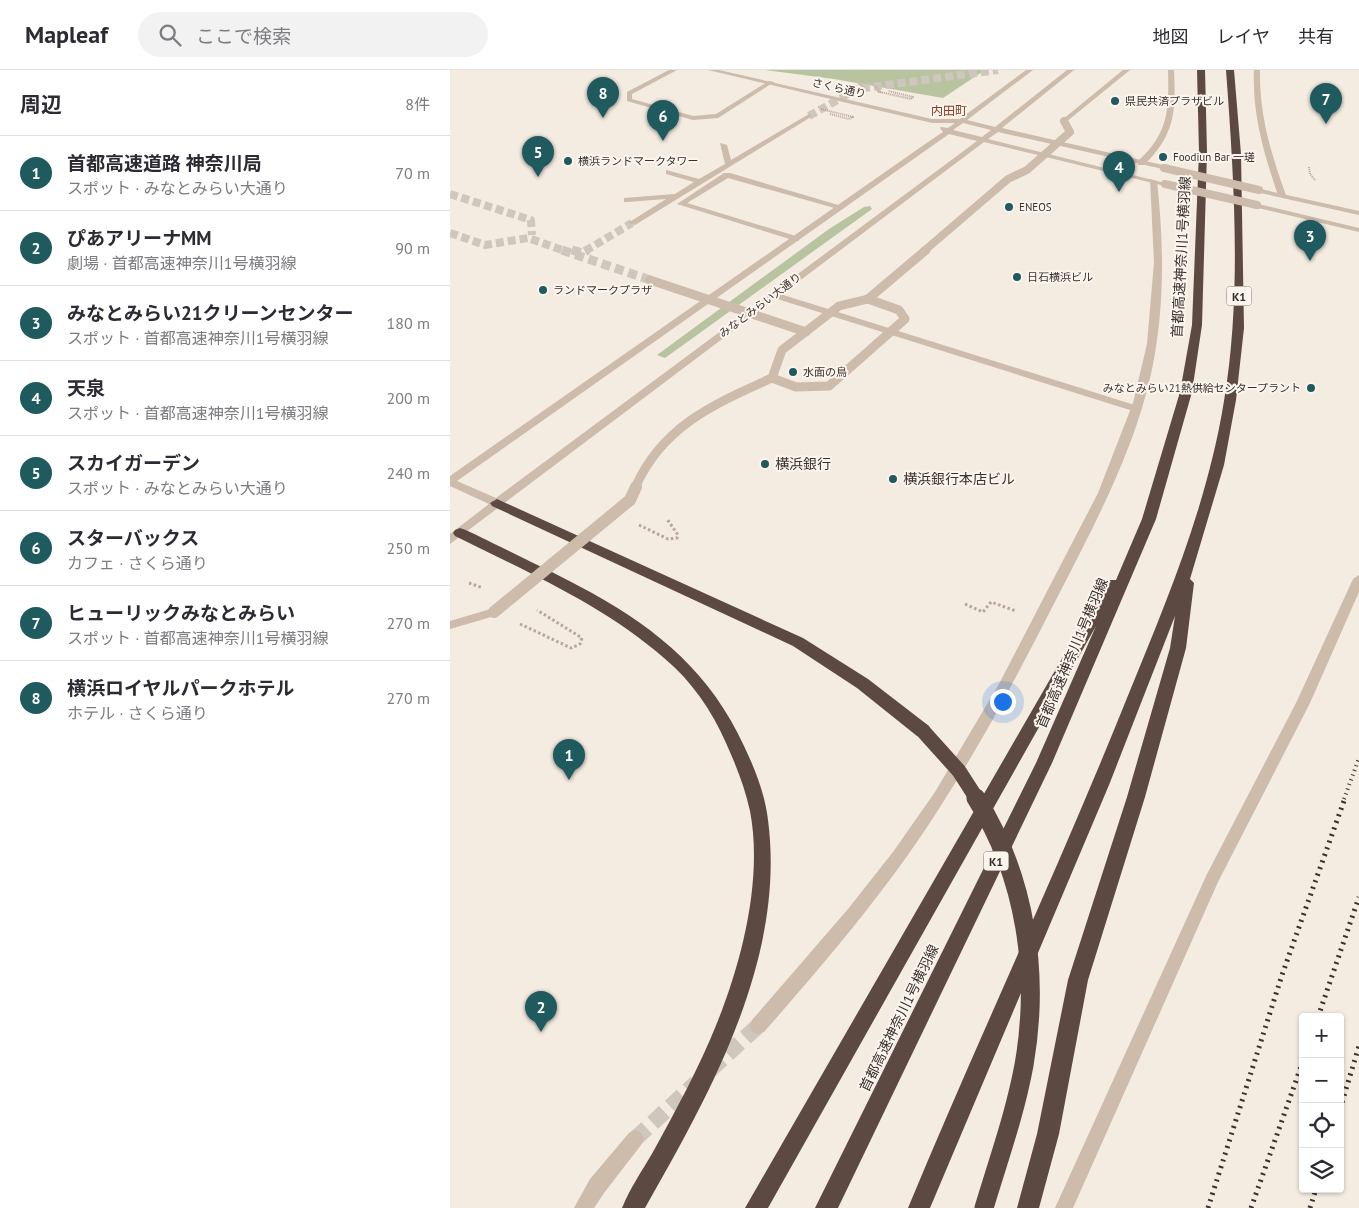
<!DOCTYPE html>
<html lang="ja">
<meta charset="utf-8">
<style>
:root{--surface:#fff;--page:#f2f2f3;--text:#2b2b33;--muted:#7c7c81;--line:#e1e1e2;--accent:#1f5a5e}
body{margin:0;font-family:"PT Sans","Noto Sans JP",sans-serif;background:var(--page);color:var(--text)}
.controls{position:absolute;right:15px;bottom:15px;display:grid;overflow:hidden;border-radius:5px;box-shadow:0 1px 4px #0004}
.controls button{width:45px;height:45px;display:grid;place-items:center;padding:0;border:0;border-bottom:1px solid var(--line);background:var(--surface);color:var(--text);font:25px sans-serif}
.you{position:absolute;left:552px;top:631px;width:18px;height:18px;margin:-12px;border:4px solid #fff;border-radius:50%;background:#1a73e8;box-shadow:0 0 0 8px #1a73e833}
.badge{display:grid;place-items:center;width:32px;height:32px;border-radius:50%;background:var(--accent);color:#fff;font-size:16px;font-weight:700}
.pin{position:absolute;translate:-50% -41px;filter:drop-shadow(0 1px 2px #0008)}
.pin::after{content:'';position:absolute;top:26px;width:18px;height:15px;background:inherit;clip-path:polygon(0 0,100% 0,50% 100%)}
.list{margin:0;padding:0;list-style:none}
h2{display:flex;justify-content:space-between;align-items:center;height:65px;margin:0;padding:0 20px;font-size:21px}
h2 small{font-size:16px;font-weight:400;color:var(--muted)}
.list li{display:grid;grid-template-columns:32px 1fr auto;gap:15px;align-items:center;box-sizing:border-box;height:75px;padding:0 20px;border-top:1px solid var(--line)}
.list b{display:block;font-size:19px;white-space:nowrap}
.list p{margin:0;font-size:16px;white-space:nowrap;color:var(--muted)}
.list em{font-size:16px;font-style:normal;color:var(--muted)}
.icon{flex:none;width:28px;height:28px;fill:none;stroke:currentColor;stroke-width:2;stroke-linecap:round;stroke-linejoin:round}
.map{position:relative;flex:none;width:909px;height:1138px;overflow:hidden}
header{display:flex;align-items:center;gap:30px;box-sizing:border-box;height:70px;padding:0 25px;background:var(--surface);border-bottom:1px solid var(--line)}
header strong{font-size:24px}
nav{display:flex;gap:28px;margin-inline-start:auto;font-size:18px}
.search{width:350px;height:45px;background:var(--page);display:flex;align-items:center;gap:12px;box-sizing:border-box;padding:0 18px;border-radius:28px;color:var(--muted);font-size:19px}
main{display:flex}
aside{flex:1;background:var(--surface)}
.map>svg:first-child{display:block}
</style>
<header>
<strong>Mapleaf</strong>
<div class="search"><svg class="icon" aria-label="search" viewBox="0 0 24 24"><circle cx="10" cy="10" r="6"/><path d="M15 15l6 6"/></svg>ここで検索</div>
<nav><a>地図</a><a>レイヤ</a><a>共有</a></nav>
</header>
<main>
<aside>
<h2>周辺<small>8件</small></h2>
<ul class="list">
<li><span class="badge">1</span><div><b>首都高速道路 神奈川局</b><p>スポット · みなとみらい大通り</p></div><em>70 m</em></li>
<li><span class="badge">2</span><div><b>ぴあアリーナMM</b><p>劇場 · 首都高速神奈川1号横羽線</p></div><em>90 m</em></li>
<li><span class="badge">3</span><div><b>みなとみらい21クリーンセンター</b><p>スポット · 首都高速神奈川1号横羽線</p></div><em>180 m</em></li>
<li><span class="badge">4</span><div><b>天泉</b><p>スポット · 首都高速神奈川1号横羽線</p></div><em>200 m</em></li>
<li><span class="badge">5</span><div><b>スカイガーデン</b><p>スポット · みなとみらい大通り</p></div><em>240 m</em></li>
<li><span class="badge">6</span><div><b>スターバックス</b><p>カフェ · さくら通り</p></div><em>250 m</em></li>
<li><span class="badge">7</span><div><b>ヒューリックみなとみらい</b><p>スポット · 首都高速神奈川1号横羽線</p></div><em>270 m</em></li>
<li><span class="badge">8</span><div><b>横浜ロイヤルパークホテル</b><p>ホテル · さくら通り</p></div><em>270 m</em></li>
</ul>
</aside>
<div class="map">
<svg width="909" height="1138" viewBox="0 0 909 1138">
<rect width="100%" height="100%" fill="#f4ebe1"/>
<g fill="#b8c4a0">
<path d="M315,0H535L493,28L384,9Z"/>
<path d="M420,136L422,139L215,288L207,285L379,159L414,137Z"/>
</g>
<g fill="none" stroke-linecap="round" stroke-linejoin="round">
<g stroke="#cfc6bd" stroke-width="8" stroke-dasharray="8 4" stroke-linecap="butt">
<path d="M359,46L407,19L548,0"/>
<path d="M0,124L81,150L82,165"/>
<path d="M0,163L35,175L78,168L115,181"/>
<path d="M122,180L125,181"/>
<path d="M135,181L182,153"/>
</g>
<g stroke="#cfc6bd" stroke-width="9" stroke-dasharray="9 5" stroke-linecap="butt">
<path d="M112,180L200,210"/>
<path d="M122,180L132,183L138,180"/>
</g>
<g stroke="#cfc6bd" stroke-width="16" stroke-dasharray="16 8" stroke-linecap="butt">
<path d="M260,1000L308,956"/>
<path d="M185,1069L246,1013"/>
</g>
<path stroke="#b9a596" stroke-width="2" stroke-dasharray="1 1" stroke-linecap="butt" d="M859,97L860,104L865,110"/>
<g stroke="#b9a596" stroke-width="3" stroke-dasharray="2.5 2.5" stroke-linecap="butt">
<path d="M189,455L218,469L227,468L228,465L217,449"/>
<path d="M19,513L33,518"/>
<path d="M515,534L533,542L541,532L566,541"/>
<path d="M70,554L121,578L130,574L132,568L87,540"/>
</g>
<g fill="#cdbbac" fill-rule="evenodd">
<path d="M219,0H227L182,24V29L243,46L266,44L319,11L324,12L268,48L243,50L177,31V22Z"/>
<path d="M718,0H724C726,41 725,65 694,95H688V91C719,63 719,39 718,0Z"/>
<path d="M804,0H810C809,44 821,84 836,125L832,127L828,125C814,84 802,44 804,0Z"/>
<path d="M274,103H280L395,137L388,139L278,108L237,133L349,167V171H346L227,134Z"/>
<path d="M321,223H327L691,337L692,339L687,342L683,341L321,227Z"/>
<path d="M909,505V522L860,633L768,812L623,1138H605L757,804L846,633L903,509Z"/>
</g>
<g fill="#cdbbac" fill-rule="evenodd">
<path d="M673,0H680L616,52H612V50Z"/>
<path d="M405,9H409L415,19H411Z"/>
<path d="M423,15H427L432,23H428Z"/>
<path d="M359,44L362,46L361,47L185,155L178,153L216,129L177,132H174V128L225,124L244,112L216,104V100L249,109L275,94L270,73L277,75L281,90Z"/>
<path d="M44,538L48,539L50,542L48,545L0,559V551Z"/>
</g>
<g fill="#cdbbac" fill-rule="evenodd">
<path d="M700,109L707,111C714,175 715,240 701,304C684,380 646,452 610,522C574,592 538,663 495,729C443,813 379,888 314,962L308,964L302,962L300,956L302,950L398,839L443,782L485,722L549,614L648,423L683,333L697,274L704,192Z"/>
<path d="M185,1060L191,1063L194,1069L191,1075L154,1123L144,1138H124L140,1109L179,1063Z"/>
</g>
<g fill="#cdbbac" fill-rule="evenodd">
<path d="M258,0H269L482,49H510L576,0H583L517,50L545,57L617,0H624L552,58L717,96V100L548,62L538,69L719,114L715,116L534,72L0,474V464L39,434L0,416V406L478,72L493,62L490,58L491,57L498,58L505,53H482ZM513,53L541,60L532,67L503,60ZM499,64L527,71L46,428L7,411Z"/>
<path d="M806,118L909,141V145L806,122Z"/>
<path d="M804,133L909,158V162L804,137Z"/>
</g>
<g fill="#5c4a42" fill-rule="evenodd">
<path d="M747,0H755L757,82L752,255L742,322L706,449L602,693L388,1138H365L586,693L646,556L318,1138H295L655,514L657,510H666L692,449L730,322L742,255L749,82Z"/>
<path d="M776,0H784L791,84L794,258L786,330L774,395L740,509L744,513L736,578L695,727L638,910L609,1064L589,1138H567L587,1064L618,910L677,727L720,578L725,546L659,715L480,1138H458C529,967 608,800 677,628C717,530 757,436 774,331C792,224 784,108 776,0Z"/>
<path d="M47,429L353,568L418,609L479,656L481,661L479,666L473,667L467,666L407,618L343,576L42,436L40,433Z"/>
<path d="M10,458C25,463 39,472 53,478C83,493 113,507 142,523C210,561 261,604 294,676C305,699 315,724 318,750C336,888 261,1022 195,1138H172C180,1118 192,1101 203,1082C226,1040 249,998 267,953C292,891 313,808 300,741C295,718 286,695 276,673C262,641 241,610 214,588C153,535 77,502 5,466L3,463L5,460Z"/>
</g>
<path stroke="#3b302b" stroke-width="4" stroke-dasharray="1 4" stroke-linecap="butt" d="M894,729L909,688"/>
<g stroke="#3b302b" stroke-width="5" stroke-dasharray="2 5" stroke-linecap="butt">
<path d="M868,947L909,827"/>
<path d="M890,1039L909,976"/>
<path d="M758,1138L832,905L895,728"/>
<path d="M801,1138L853,991"/>
<path d="M860,1138L866,1119"/>
</g>
<g stroke="#b9a596" stroke-width="2" stroke-dasharray="1 1" stroke-linecap="butt">
<path d="M430,22L461,29L463,27L438,21"/>
<path d="M371,39L403,47L399,49L380,44"/>
</g>
<path stroke="#cdbbac" stroke-width="8" d="M474,181L558,109L577,100L620,62L614,51"/>
<g stroke="#cdbbac" stroke-width="9">
<path d="M200,210L356,262"/>
<path d="M322,308L346,317L379,316L455,249L449,240L418,229"/>
<path d="M185,418C212,356 264,334 322,308L332,280L389,236L418,229L476,180"/>
</g>
<path stroke="#cdbbac" stroke-width="12" d="M44,542L180,430L186,417"/>
<g stroke="#cdbbac" stroke-width="8">
<path d="M714,98L809,120"/>
<path d="M715,114L807,135"/>
</g>
<path stroke="#5c4a42" stroke-width="15" d="M473,661L509,701L527,729"/>
<path stroke="#5c4a42" stroke-width="19" d="M526,728C576,807 590,904 574,995C565,1044 548,1091 534,1138"/>
</g>
<g fill="#1f5a5e" stroke="#fbf5ee" stroke-width="2">
<circle cx="665" cy="31" r="5"/>
<circle cx="713" cy="87" r="5"/>
<circle cx="118" cy="91" r="5"/>
<circle cx="559" cy="137" r="5"/>
<circle cx="567" cy="207" r="5"/>
<circle cx="93" cy="220" r="5"/>
<circle cx="343" cy="302" r="5"/>
<circle cx="861" cy="318" r="5"/>
<circle cx="315" cy="394" r="5"/>
<circle cx="443" cy="409" r="5"/>
</g>
<g text-anchor="middle" dominant-baseline="central" stroke-width="4" stroke-linejoin="round" paint-order="stroke">
<g font-size="11" fill="#3b302b" stroke="#fbf5ee">
<text transform="translate(389 18) rotate(13)">さくら通り</text>
<text transform="translate(310 235) rotate(-37)">みなとみらい大通り</text>
</g>
<g font-size="11" fill="#3b302b" stroke="#fbf5ee" text-anchor="start">
<text x="675" y="31">県民共済プラザビル</text>
<text x="723" y="87">Foodiun Bar 一瑳</text>
<text x="128" y="91">横浜ランドマークタワー</text>
<text x="569" y="137">ENEOS</text>
<text x="577" y="207">日石横浜ビル</text>
<text x="103" y="220">ランドマークプラザ</text>
<text x="353" y="302">水面の鳥</text>
<text x="851" y="318" text-anchor="end">みなとみらい21熱供給センタープラント</text>
</g>
<g font-size="12" fill="#8c3b22" stroke="#fbf5ee">
<text x="499" y="40">内田町</text>
</g>
<g fill="#fbf5ee" stroke="#756b66" stroke-width="1">
<rect x="776.5" y="216.5" width="25" height="19" rx="4"/>
<rect x="533.5" y="781.5" width="25" height="19" rx="4"/>
</g>
<g font-size="12" font-weight="bold" fill="#3b302b">
<text x="789" y="226">K1</text>
<text x="546" y="791">K1</text>
</g>
<g font-size="14" fill="#3b302b" stroke="#fbf5ee">
<text transform="translate(731 187) rotate(-87)">首都高速神奈川1号横羽線</text>
<text transform="translate(622 583) rotate(-67)">首都高速神奈川1号横羽線</text>
<text transform="translate(449 948) rotate(-64)">首都高速神奈川1号横羽線</text>
</g>
<g font-size="14" fill="#3b302b" stroke="#fbf5ee" text-anchor="start">
<text x="325" y="394">横浜銀行</text>
<text x="453" y="409">横浜銀行本店ビル</text>
</g>
</g>
</svg>
<div class="controls">
<button>+</button>
<button>−</button>
<button><svg class="icon" aria-label="locate" viewBox="0 0 24 24"><circle cx="12" cy="12" r="6"/><path d="M12 2v4M12 18v4M2 12h4M18 12h4"/></svg></button>
<button><svg class="icon" aria-label="layers" viewBox="0 0 24 24"><path d="M12 4l9 5-9 5-9-5zM3 14l9 5 9-5"/></svg></button>
</div>
<div class="you"></div>
<div class="pin badge" style="left:119px;top:710px">1</div>
<div class="pin badge" style="left:91px;top:962px">2</div>
<div class="pin badge" style="left:860px;top:191px">3</div>
<div class="pin badge" style="left:669px;top:122px">4</div>
<div class="pin badge" style="left:88px;top:107px">5</div>
<div class="pin badge" style="left:213px;top:71px">6</div>
<div class="pin badge" style="left:876px;top:54px">7</div>
<div class="pin badge" style="left:153px;top:48px">8</div>
</div>
</main>
